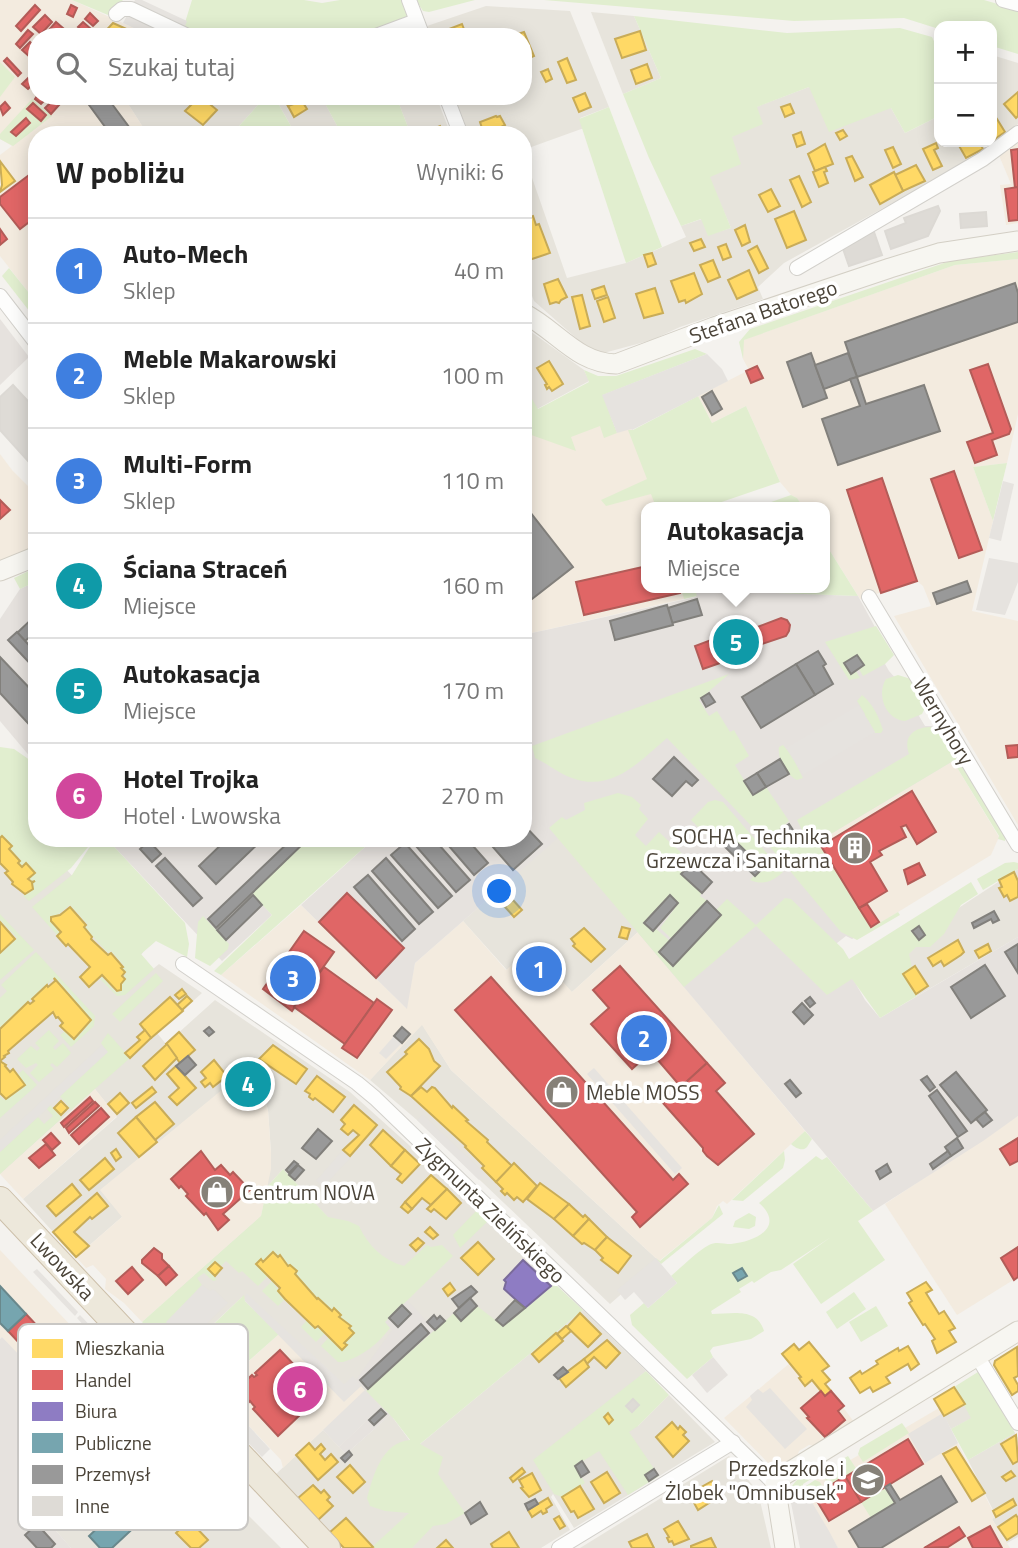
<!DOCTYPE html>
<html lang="pl">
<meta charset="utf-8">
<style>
:root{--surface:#fff;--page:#f6f6f6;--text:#222;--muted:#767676;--line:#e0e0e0;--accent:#db2777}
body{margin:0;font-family:"Titillium Web",sans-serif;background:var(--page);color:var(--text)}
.controls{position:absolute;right:21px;top:21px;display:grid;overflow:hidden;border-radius:14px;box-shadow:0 4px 18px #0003}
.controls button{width:63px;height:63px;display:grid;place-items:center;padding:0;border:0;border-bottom:2px solid var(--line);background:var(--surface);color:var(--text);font:35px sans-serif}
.you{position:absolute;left:500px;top:892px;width:24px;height:24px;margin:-18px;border:5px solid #fff;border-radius:50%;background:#1a73e8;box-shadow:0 0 0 10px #1a73e833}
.badge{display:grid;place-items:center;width:46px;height:46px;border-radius:50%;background:var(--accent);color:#fff;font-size:23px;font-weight:700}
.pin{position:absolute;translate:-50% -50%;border:4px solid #fff;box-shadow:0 2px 7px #0006}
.popup{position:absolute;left:641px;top:502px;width:189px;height:91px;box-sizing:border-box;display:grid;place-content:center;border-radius:14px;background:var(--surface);filter:drop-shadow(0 2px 5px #0005);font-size:23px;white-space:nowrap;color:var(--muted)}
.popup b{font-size:26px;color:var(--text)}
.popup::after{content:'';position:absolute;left:50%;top:100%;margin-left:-14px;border:14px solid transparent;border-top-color:var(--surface)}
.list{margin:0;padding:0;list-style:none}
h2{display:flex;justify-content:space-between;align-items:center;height:91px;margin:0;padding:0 28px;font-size:30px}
h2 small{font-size:23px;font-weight:400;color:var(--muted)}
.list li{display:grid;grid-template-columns:46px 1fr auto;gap:21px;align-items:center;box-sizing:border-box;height:105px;padding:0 28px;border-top:2px solid var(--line)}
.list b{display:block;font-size:26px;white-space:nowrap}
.list p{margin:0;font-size:23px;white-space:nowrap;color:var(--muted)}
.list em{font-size:23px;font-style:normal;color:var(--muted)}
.icon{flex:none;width:38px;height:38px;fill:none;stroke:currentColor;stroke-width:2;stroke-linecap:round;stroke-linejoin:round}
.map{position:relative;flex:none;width:1018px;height:1548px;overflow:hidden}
.search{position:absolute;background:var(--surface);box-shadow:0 4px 18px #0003;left:28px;top:28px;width:504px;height:77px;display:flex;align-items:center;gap:18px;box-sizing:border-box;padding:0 24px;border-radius:28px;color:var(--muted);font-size:26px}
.panel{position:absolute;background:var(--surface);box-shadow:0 4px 18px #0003;left:28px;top:126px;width:504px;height:721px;border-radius:28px}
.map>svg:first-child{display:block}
</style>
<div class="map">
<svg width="1018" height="1548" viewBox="0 0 1018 1548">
<rect width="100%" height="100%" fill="#f4f2ee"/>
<g fill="#e7e4dc">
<path d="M486,6L570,11L609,107L580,118L584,128L523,150V135H469L454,96H523V37H431L427,26Z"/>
<path d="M591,12L634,16L661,78L623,94Z"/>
<path d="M992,55L1018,63V124L988,150L784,263L758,287L763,299L680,327L652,340L600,354L584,345L534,301L523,272V152L567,278L626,263L686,237L681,226L702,219L708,235L731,228L709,177L732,137L756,107L809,87L891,108L905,133L939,116V142H992Z"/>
<path d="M123,96H266L231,135H148Z"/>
<path d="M274,96H321L342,135H296Z"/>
<path d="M396,96H436L451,135H411Z"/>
<path d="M523,326L584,370L589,381L537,409L523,384Z"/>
<path d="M0,798L143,952L141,955L153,969L159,964L202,993L157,1033L166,1044L215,1000L350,1092L409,1145L555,1284L393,1418L410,1441L419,1445L583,1310L646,1371L613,1399L638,1426L669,1395L715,1442L574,1528L553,1494L551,1497L570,1530L541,1548H344L276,1474L323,1430L346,1454L390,1415L381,1407L344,1402L242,1297L207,1330L174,1293L261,1216L360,1252L283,1169L267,1187L271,1153L268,1110L259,1079L208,1102L101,1190L123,1216L76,1257L23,1199L117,1117L95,1089L0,1174Z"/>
<path d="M558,837L638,932L572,992L507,970L463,921Z"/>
<path d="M1018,869V937L917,996L890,953Z"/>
<path d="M422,1024L451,1070L659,1261L610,1304L417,1120L370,1080Z"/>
<path d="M954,1387L972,1418L951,1429L934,1399Z"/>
<path d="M142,1409L281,1548H71L37,1509Z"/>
<path d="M1015,1433L1018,1438V1537L1007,1543L992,1519L996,1516L968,1460Z"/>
<path d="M729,1456L758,1492L771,1548H580Z"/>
</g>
<g fill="#f3ebdf">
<path d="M0,0H72L147,34L145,37H37V96H123L148,135H37V303L0,256V192L15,181L0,161V155L12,146L0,139Z"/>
<path d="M1018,138V223L1006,225L1000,185L1011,184L998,153Z"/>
<path d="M1018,259V414L1007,463L973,467L993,521L972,611L1018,621V825L894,616L931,606L923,586L917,581L860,599L825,543V507H803L797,498L791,495L780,482L746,406L712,423L698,396L749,370L743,359V340L955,265Z"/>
<path d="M523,417L631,429L662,507H647V588H694L697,596L523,635Z"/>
<path d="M0,454L12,470L37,495V545L0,562Z"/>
<path d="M953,761L999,837L991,855L872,928L818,841Z"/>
<path d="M301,905L406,1008L415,963L463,921L506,970L532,947L572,992L638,932L805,1131L727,1204L723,1201L717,1206L712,1218L659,1261L451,1070L422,1025L370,1080L221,975Z"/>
<path d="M251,1066L259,1079L268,1110L271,1153V1169L261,1216L142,1322L124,1303L105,1289L106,1279L93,1265L86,1268L76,1257L122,1217L100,1190Z"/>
<path d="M95,1089L117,1116L23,1199L0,1174Z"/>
<path d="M1018,1116V1277L957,1315L885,1204Z"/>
<path d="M0,1250L145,1405L142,1409L103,1367L64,1403L2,1337L0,1339Z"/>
<path d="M279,1334L344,1401L361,1386L381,1407L339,1447L323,1430L283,1468L281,1460L216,1391Z"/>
<path d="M790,1363L805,1385L812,1380L825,1396L831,1391L854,1422L815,1446L809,1445L799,1451L797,1457L783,1466L772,1467L724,1418Z"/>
<path d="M939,1408L996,1517L992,1519L1010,1548H838L807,1494L806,1486Z"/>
</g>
<g fill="#e6e2de">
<path d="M0,319L29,357L0,385Z"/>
<path d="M37,581V765L0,721V619L20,589Z"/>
<path d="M694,590L858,596L887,649L885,664L889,671L923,709L919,716L925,726H933L953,761L819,841L872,928L852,939L846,936L837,943L836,949L865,1000L880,1018L1018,937V1116L983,1141L873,1211L558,838L415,963L407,1009L301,905L375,838H523V635L696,597Z"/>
<path d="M106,838H309L252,893L272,915L222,961Z"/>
<path d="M407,1300L435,1330L366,1391L356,1380L392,1330L384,1322Z"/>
<path d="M2,1337L64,1402L103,1367L142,1409L37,1509L71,1548H0V1339Z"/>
<path d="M713,1357L728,1375L707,1393L692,1375Z"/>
<path d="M381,1407L390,1415L346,1454L339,1447Z"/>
</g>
<g fill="#e1eecf">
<path d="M72,0H123L108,15Z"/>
<path d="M192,0H304L322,3L340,0H401L408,16L355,37H196L183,29Z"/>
<path d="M416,0H475L429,12L423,11Z"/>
<path d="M544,0H984L1018,10V54L992,46V26H939V29L904,18L794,21Z"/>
<path d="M634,16L787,33L900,28L932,37L939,52V116L905,133L891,108L829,132L809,87L757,107L763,124L732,137L741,164L710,177L731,228L708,236L701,219L681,226L649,158L623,94L661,78Z"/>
<path d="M0,62L15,77L0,97Z"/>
<path d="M266,96L275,98L296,135H231Z"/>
<path d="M321,96H396L411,135H342Z"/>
<path d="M32,99L52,116L13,146L0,139V134Z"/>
<path d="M609,107L662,247L626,263L579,119Z"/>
<path d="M1018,252V259L955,265L744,340L743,359L739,342L750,329L950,261Z"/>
<path d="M9,268L37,303V321L2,276Z"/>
<path d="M695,349L707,354L603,395L617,433L604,438L600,426L571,437L576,451L523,432V384L538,409L589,382L584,370L598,376H616Z"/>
<path d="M698,396L712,423L746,406L780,482L707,507H656L651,494L606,506L601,500L647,479L628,430H633Z"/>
<path d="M1007,463L993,521L973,467Z"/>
<path d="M791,495L797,498L803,507H757Z"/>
<path d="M825,543L858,596L695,590L697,596L684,599L681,588H825Z"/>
<path d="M37,567V581L20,589L14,578Z"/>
<path d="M876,626L894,655L885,664L863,676L859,669L864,665L857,655L844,663L856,671L860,678L849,680L825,642Z"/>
<path d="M729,674L699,700L709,716L717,711L730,732L734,730L749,756L735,765L753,795L766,787L789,821L779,830L786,840L802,830L797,820L909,754C901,731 922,724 942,728L1005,834V841L998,839L999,836L953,761L819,841L871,928L898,912L900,915L857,940L841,932L760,835L667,738C640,761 612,793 572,778C556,772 550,765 535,758L532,746Z"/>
<path d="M898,675L911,679L926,706L922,714L905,721C886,720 876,695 886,679Z"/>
<path d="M862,695C873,704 879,717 883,730L881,733H875L868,720L795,762L803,778L797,780C786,775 777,758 779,747L783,745L793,757L865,714L857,701Z"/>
<path d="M0,747L14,749L37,765V838H98L88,847L71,868L29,901L23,896L33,889V883L35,880L32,881L29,879L35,872L26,862L22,866L19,863L21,860L9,849L12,846L2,836L0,837Z"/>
<path d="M618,793L632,797L641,805L639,809L648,819L635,835L646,846L659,832L692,863L682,874L702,893L700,896L707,901L672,939L660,928L678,904L670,896L644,923L652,930L655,928L670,941L659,952L673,966L721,915L716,910L727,899L756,925L785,898L791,899L843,949L849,959L971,882L978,894L961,905L944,934L930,947H916L909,954L912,968L903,974L917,996L880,1018L852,979L827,995L756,926L684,987L549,828L562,817L566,820L585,810L584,803Z"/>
<path d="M715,800L723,802L783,872C773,881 764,886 750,880L762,868L733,838L731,839L726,835L716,845L691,820L708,802Z"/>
<path d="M103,838H106L185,923L189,944L187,957L156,941L141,954L154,969L125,995L117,996L100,979L102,977L116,992L122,991V984L126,979L124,976L126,973L123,968L124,966L111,951L108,953L85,928L88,925L70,905L56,916H51L50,921L60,932L57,935L32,907L72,875L89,848Z"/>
<path d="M309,838H375L221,975L214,971L272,915L251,893Z"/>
<path d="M1014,862L1018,863V869L983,890L977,879L1005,863Z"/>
<path d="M0,914L34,950L0,980V954L17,938L0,920Z"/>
<path d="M203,916L229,944L228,949L210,966L195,958L198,922Z"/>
<path d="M36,952L95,1016L94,1026L71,1047L60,1035L66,1030L75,1039L85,1029L69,997L71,995L54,978L0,1028V998L7,991L1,985Z"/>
<path d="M156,973L163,981L120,1022L112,1014Z"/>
<path d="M49,1030L59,1041L53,1047L55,1050L63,1043L71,1053L57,1067L52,1063L50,1065L54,1069L39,1082L30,1073L38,1065L36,1063L26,1068L17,1059L31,1046L37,1051L40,1048L35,1043Z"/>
<path d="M108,1033L130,1058L71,1110L60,1096L107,1052L101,1043Z"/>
<path d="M23,1070L37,1085L0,1118V1096L4,1100L25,1085L17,1075Z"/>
<path d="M50,1105L62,1118L0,1174V1152L38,1117L44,1124L53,1116L47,1109Z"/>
<path d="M805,1131L812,1139L807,1147C803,1152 795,1148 791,1144Z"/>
<path d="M784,1151L785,1160L783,1168L743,1201L732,1200Z"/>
<path d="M816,1156L822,1160L827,1157L873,1211L858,1221L885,1260L821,1304L793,1264L831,1237L781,1270L771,1272L754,1283L752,1281L739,1289L741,1292L711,1311L712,1314C732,1314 757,1307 764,1331L751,1339L713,1347L710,1351L713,1357L687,1379L632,1325L630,1315L644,1303L648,1308L677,1283L671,1276C683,1266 696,1252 709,1245C716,1241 723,1244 731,1244C755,1242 786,1227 759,1203Z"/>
<path d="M283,1169L328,1217L348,1221L359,1226C368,1246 383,1260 404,1266L427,1245L431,1247L442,1245L453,1256L385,1322L390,1328C378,1344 363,1356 343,1362H338L321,1346L329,1337L342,1350L347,1345L344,1343L351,1325L339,1317L341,1315L335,1309L332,1311L318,1298L317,1299L295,1274L297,1271L290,1265L288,1266L281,1255L263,1262L261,1259L256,1264L268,1276L258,1286L242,1271L239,1273L226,1261L220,1267L215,1262L208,1269L217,1280L213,1281L204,1273L197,1278L202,1285L167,1322L172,1329L160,1342L142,1322L261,1216L267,1187Z"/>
<path d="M719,1205L723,1214L661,1264L656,1258L660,1261L712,1218Z"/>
<path d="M477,1210L488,1221L460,1248L453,1235Z"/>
<path d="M749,1213L756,1217L755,1226L749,1229L733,1227L735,1221Z"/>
<path d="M272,1281L285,1299L278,1306L262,1291Z"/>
<path d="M555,1284L583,1310L420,1444L443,1457L438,1474L465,1513L446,1524L433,1526L412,1548H371L409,1513L385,1511L370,1506L367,1498C373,1476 382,1442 410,1440L393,1418L366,1391L454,1313L461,1321L477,1306L503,1326Z"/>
<path d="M854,1292L866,1309L837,1329L826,1312Z"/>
<path d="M244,1295L245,1301L279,1334L216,1390L234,1410L227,1417L221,1415L174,1362Z"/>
<path d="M876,1306L888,1326L861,1342L849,1322Z"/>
<path d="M307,1320L325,1333L316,1342L301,1327Z"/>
<path d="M646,1371L669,1395L638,1426L629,1432L659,1476L628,1495L599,1451L575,1466L585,1483L562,1497L554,1494L533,1460Z"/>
<path d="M978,1372L1015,1433L968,1460L951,1429L971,1418L954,1387Z"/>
<path d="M902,1423L909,1433L863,1462L858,1454L860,1448Z"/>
<path d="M848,1456L857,1470L830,1486L825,1479V1473L840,1465L839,1461Z"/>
<path d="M807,1473L811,1479L803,1484V1492L790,1499C788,1486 797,1479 807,1473Z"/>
<path d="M815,1480L820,1482L824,1490L809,1499L806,1486Z"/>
<path d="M885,1487L895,1503L871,1518L861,1502Z"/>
</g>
<g fill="#e6e3df">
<path d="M135,0H142L187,21L181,37H153L123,23Z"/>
<path d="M707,354L722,369L728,381L632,430L631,429L617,433L602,395Z"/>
<path d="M1003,481L1014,484L1001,541L989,538Z"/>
<path d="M989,558L1018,563V582L1005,615L976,610Z"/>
<path d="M859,705L875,732L803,775L786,748Z"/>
<path d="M394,1036L402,1043L386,1059L379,1053Z"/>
<path d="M102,1045L108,1052L0,1152V1140Z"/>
<path d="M594,1068L682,1168L675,1174L587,1074Z"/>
<path d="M423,1115L485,1174L479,1180L417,1120Z"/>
<path d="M343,1150L351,1157L323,1187L316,1181Z"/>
<path d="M656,1258L677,1283L648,1308L634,1292L625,1300L617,1290Z"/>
<path d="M37,1269L78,1312L75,1316L33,1272Z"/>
<path d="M202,1285L210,1291L213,1289L228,1303L185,1345L166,1322Z"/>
<path d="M246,1293L344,1384L353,1376L361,1386L344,1402L245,1301Z"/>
<path d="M80,1315L117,1354L109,1353L77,1318Z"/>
<path d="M770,1388L807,1429L785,1449L746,1407L752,1400L750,1396L758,1389L763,1393Z"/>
<path d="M365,1390L381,1407L339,1447L323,1430Z"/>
<path d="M234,1410L270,1449L262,1457L225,1419Z"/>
<path d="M943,1413L958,1443L925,1463L908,1434Z"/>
<path d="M807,1494L829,1531L838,1548H800L791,1503Z"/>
</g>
<g fill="#ffd966" stroke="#c9ac58" stroke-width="2">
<path d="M113,23L133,32L129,37H100Z"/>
<path d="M462,24L467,37H443L441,32Z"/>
<path d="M640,31L646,50L622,58L615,39Z"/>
<path d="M524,32L534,56L523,61V37H508Z"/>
<path d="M567,58L576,80L567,83L558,62Z"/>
<path d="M647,64L652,78L636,84L631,70Z"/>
<path d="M548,69L552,79L546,82L541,72Z"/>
<path d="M1018,92V116L1016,118L1004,104Z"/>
<path d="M585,93L591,107L579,112L573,98Z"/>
<path d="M200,96L217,110L203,125L185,111Z"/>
<path d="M291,96H294L297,101L288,106L285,100Z"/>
<path d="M302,101L307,109L294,117L288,106Z"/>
<path d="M790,104L794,113L785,117L781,107Z"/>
<path d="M496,116L497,117L500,116L505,125L501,127L504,135H481L480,132L483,131L480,122Z"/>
<path d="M997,119L1005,132L992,141V123Z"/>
<path d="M440,126L443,135H419Z"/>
<path d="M843,130L847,136L840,140L836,133Z"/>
<path d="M801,132L805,144L797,147L793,135Z"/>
<path d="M962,142H979L983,149L966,158L958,144Z"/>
<path d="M936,143L938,148L934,150L942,166L933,170L923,149Z"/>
<path d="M825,144L833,164L815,171L808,154Z"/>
<path d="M893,147L901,164L893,168L885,150Z"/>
<path d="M852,156L863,177L855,181L846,158Z"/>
<path d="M0,161L15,181L0,192L2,185Z"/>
<path d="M916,165L925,181L903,191L895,175Z"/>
<path d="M825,167L827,171L824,172L828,183L819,187L813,172Z"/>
<path d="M894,172L903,191L880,204L870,185Z"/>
<path d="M799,176L811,202L802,207L790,180Z"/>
<path d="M771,189L780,206L768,212L759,195Z"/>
<path d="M794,211L806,240L787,248L775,219Z"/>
<path d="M533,216L536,225L539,224L550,253L529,260L523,252V220Z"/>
<path d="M745,225L750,242L742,246L735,230Z"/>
<path d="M701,239L705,247L694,251L690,243Z"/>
<path d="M726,244L731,257L723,260L718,247Z"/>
<path d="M757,246L768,268L759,273L748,251Z"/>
<path d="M652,253L656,264L648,267L644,255Z"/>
<path d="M713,260L720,277L708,282L700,265Z"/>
<path d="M749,270L757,290L737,299L728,280Z"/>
<path d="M694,273L702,294L686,303L685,300L679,302L671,281Z"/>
<path d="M558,279L567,297L561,300L559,303L556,302L550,304L544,284Z"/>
<path d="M604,286L607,295L595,299L592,290Z"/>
<path d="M655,288L663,313L644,318L636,294Z"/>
<path d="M582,295L590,326L580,329L572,297Z"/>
<path d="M608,297L615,318L604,322L597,301Z"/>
<path d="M549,361L563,384L552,391L549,387L547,389L545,385L547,384L537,368Z"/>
<path d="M2,836L12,846L9,849L20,861L18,863L22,867L26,863L35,873L28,879L32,882L35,881L32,883L33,889L25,894L12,884L13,882L5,873L8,871L0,863V838Z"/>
<path d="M1014,872L1018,881V897L1010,901L1007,895L1004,897L999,888L1002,887L999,880Z"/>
<path d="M513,900L522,910L514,917L505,907Z"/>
<path d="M70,907L86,925L84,927L92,937L91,939L108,955L111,953L123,967L121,968L125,972L122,976L125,979L121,984V990L117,991L102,975L89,987L80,977L90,967L68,944L66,946L57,936L61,932L51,921V917L60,915Z"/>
<path d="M0,922L15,939L0,953Z"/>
<path d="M622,927L630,929L627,939L619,937Z"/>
<path d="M584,928L605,949L591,962L573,946L575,944L571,939Z"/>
<path d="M958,940L964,952L961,955L944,966L941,961L933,966L928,958Z"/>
<path d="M988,944L991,951L979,958L975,951Z"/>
<path d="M915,966L928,986L916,994L903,974Z"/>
<path d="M54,978L91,1020L74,1039L60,1026L63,1023L58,1017L56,1018L53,1012L8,1051L9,1053L4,1056L5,1057L0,1061L6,1065L5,1066L10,1072L13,1069L25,1085L6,1099L0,1093V1029L28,1002L30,1004L34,1001L32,999L47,985L48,987L55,981Z"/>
<path d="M182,989L186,994L179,999L175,995Z"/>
<path d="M187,996L192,1001L182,1010L177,1005Z"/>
<path d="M170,997L183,1011L151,1038L140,1024Z"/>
<path d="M145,1030L151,1038L130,1058L125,1053L140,1040L137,1037Z"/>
<path d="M179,1032L195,1050L180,1063L166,1044Z"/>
<path d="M419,1039L429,1049L434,1061L440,1066L411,1096L400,1089L401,1087L387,1072L407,1054L405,1052Z"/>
<path d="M167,1044L177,1058L155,1080L143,1066Z"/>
<path d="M273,1045L307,1069L296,1084L259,1059Z"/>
<path d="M214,1060L227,1076L213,1087L210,1083L205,1087L201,1082L206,1078L201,1072Z"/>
<path d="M176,1066L196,1088L177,1105L169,1097L179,1088L167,1074Z"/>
<path d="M317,1076L345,1097L333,1112L315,1098L313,1100L309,1097L310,1094L305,1091Z"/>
<path d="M152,1087L156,1092L136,1108L132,1103Z"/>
<path d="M421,1087L427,1092L432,1087L435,1088L452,1108L453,1106L468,1120L466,1121L488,1140L487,1142L512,1166L496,1182L482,1168L484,1166L465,1147L466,1146L411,1096Z"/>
<path d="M120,1093L129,1103L117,1114L108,1104Z"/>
<path d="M61,1101L68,1108L61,1115L54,1108Z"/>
<path d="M155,1102L174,1124L155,1140L136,1117Z"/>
<path d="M354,1105L377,1125L350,1156L343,1150L359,1135L353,1130L348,1135L341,1129L345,1124L341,1120Z"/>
<path d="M136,1117L157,1142L139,1157L118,1133Z"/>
<path d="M383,1130L405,1150L391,1166L370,1145Z"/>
<path d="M116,1149L121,1157L116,1161L111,1153Z"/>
<path d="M405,1150L420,1164L402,1183L397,1179L401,1174L391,1166Z"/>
<path d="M105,1158L114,1169L89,1190L80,1180Z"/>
<path d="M514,1163L537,1186L523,1202L517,1197L514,1200L507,1193L505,1195L501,1191L503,1189L496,1182Z"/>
<path d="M431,1175L447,1189L431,1205L422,1198L412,1209L405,1202Z"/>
<path d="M540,1183L569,1204L554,1219L527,1199Z"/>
<path d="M72,1184L81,1195L56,1216L47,1206Z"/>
<path d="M447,1189L461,1203L446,1219L434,1209L431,1212L427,1209Z"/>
<path d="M97,1193L108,1206L92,1219L90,1217L74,1232L89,1246L76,1257L53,1232Z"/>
<path d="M405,1202L412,1209L408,1213L401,1207Z"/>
<path d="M569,1204L583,1217L585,1215L589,1219L573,1236L554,1219Z"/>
<path d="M589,1219L607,1237L595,1250L584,1243L582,1244L573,1236Z"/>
<path d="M430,1227L438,1235L433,1239L425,1232Z"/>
<path d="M607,1237L631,1256L618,1273L601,1260L603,1258L595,1250Z"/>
<path d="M418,1238L424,1243L416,1251L410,1245Z"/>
<path d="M478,1242L494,1259L478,1275L461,1258Z"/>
<path d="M273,1252L278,1257L280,1255L288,1266L290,1265L297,1271L295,1274L317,1299L318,1298L332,1311L334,1308L341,1315L339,1317L351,1326L349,1328L354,1333L344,1343L347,1345L342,1350L318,1326L315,1328L285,1299L278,1291L280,1288L256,1264L261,1259L263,1262Z"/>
<path d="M215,1262L222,1268L215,1276L208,1269Z"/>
<path d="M926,1282L932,1290L926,1293L939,1314L944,1311L955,1328L949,1331L956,1342L937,1353L932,1341L935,1339L925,1324L923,1325L909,1303L912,1301L907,1293Z"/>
<path d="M450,1283L455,1290L448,1296L443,1289Z"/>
<path d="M580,1313L601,1334L588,1347L567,1327Z"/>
<path d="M566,1326L571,1331L562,1339L557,1334Z"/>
<path d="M556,1333L563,1341L539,1362L532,1354Z"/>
<path d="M607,1340L620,1353L606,1368L594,1357L587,1364L584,1359Z"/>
<path d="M809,1342L829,1366L822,1371L830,1380L825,1384L831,1391L825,1396L812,1380L805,1386L799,1378L801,1377L782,1354L794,1344L799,1350Z"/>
<path d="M908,1346L919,1364L911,1370L908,1364L886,1377L890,1383L873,1392L870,1387L860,1393L850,1378L860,1371L862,1374L878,1364L876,1361L898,1348L899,1351Z"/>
<path d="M1017,1347L1018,1376L1014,1378L1018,1385V1391L1012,1395L994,1365L995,1361Z"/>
<path d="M584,1359L589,1367L566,1387L559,1378Z"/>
<path d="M299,1367L321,1391L306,1405L303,1402L297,1407L278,1386Z"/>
<path d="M954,1387L965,1404L944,1416L934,1399Z"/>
<path d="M608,1413L613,1420L609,1424L604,1417Z"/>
<path d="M672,1422L678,1429L680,1426L686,1432L683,1435L689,1441L673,1457L656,1437Z"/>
<path d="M1016,1435L1018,1461L1013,1464L1001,1444Z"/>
<path d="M309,1443L315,1450L321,1444L325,1449L320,1454L325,1460L331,1454L338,1462L318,1480L296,1455Z"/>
<path d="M956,1447L985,1493L972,1501L943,1454Z"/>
<path d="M350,1465L365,1482L353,1493L337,1477Z"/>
<path d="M522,1468L525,1472L513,1482L510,1478Z"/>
<path d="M1011,1471L1015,1476L1006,1481L1002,1477Z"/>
<path d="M607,1472L620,1493L604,1503L591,1482Z"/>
<path d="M532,1473L541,1490L529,1497L521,1488L523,1487L519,1480Z"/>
<path d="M74,1477L82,1486L65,1503L56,1494Z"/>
<path d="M712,1481L720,1496L698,1510L689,1494Z"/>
<path d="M313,1485L321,1493L324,1490L330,1497L327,1500L333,1506L318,1520L298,1498Z"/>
<path d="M580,1486L594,1509L578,1518L574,1511L571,1512L562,1497Z"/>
<path d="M548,1498L552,1505L546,1509L547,1512L543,1514L541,1511L532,1517L528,1510Z"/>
<path d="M1013,1499L1016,1505L996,1517L993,1511Z"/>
<path d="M1016,1515L1018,1518V1533L1007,1540L998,1527Z"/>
<path d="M559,1516L565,1526L560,1529L554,1519Z"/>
<path d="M346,1518L373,1547L371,1548H344L329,1533Z"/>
<path d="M189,1520L208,1540L199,1548H191L176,1533Z"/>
<path d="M678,1521L689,1539L674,1545L672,1541L669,1542L667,1538L669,1537L664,1529Z"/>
<path d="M509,1532L519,1548H493L491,1544Z"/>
<path d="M647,1534L654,1548H632L629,1542Z"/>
<path d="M711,1538L716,1548H691V1546Z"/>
<path d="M446,1540L453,1548H437Z"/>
</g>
<g fill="#e06666" stroke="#b35c58" stroke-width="2">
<path d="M35,5L40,10L21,31L16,26Z"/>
<path d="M71,5L77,8L73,17L67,14Z"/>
<path d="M90,13L98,21L93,26L85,19Z"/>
<path d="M45,15L52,22L41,34L33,27Z"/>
<path d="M56,22L63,28L54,37L48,31Z"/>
<path d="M83,22L91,29L86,34L78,27Z"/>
<path d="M28,30L33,34L20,48L16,44Z"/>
<path d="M30,42L37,49L31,58L22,50Z"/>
<path d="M7,58L21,73L18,76L4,61Z"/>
<path d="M29,77L35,82L28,89L22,84Z"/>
<path d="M37,96H49L41,104L35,99Z"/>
<path d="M53,100L59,105L51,114L45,108Z"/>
<path d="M5,102L10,108L3,115L0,107Z"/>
<path d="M33,103L46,115L41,121L27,109Z"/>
<path d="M26,118L30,123L16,136L11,132Z"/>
<path d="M1018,149V187L1015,188L1011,150Z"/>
<path d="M37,169V216L20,229L0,204V197Z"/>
<path d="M1018,187V220L1009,221L1005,189Z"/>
<path d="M0,229L7,239L0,245Z"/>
<path d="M988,364L1011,429L1009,434L992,440L997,455L975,463L967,442L993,433L970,370Z"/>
<path d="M757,366L763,378L751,383L746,371Z"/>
<path d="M954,471L982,550L959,558L931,479Z"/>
<path d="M882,478L917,581L881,593L847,490Z"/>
<path d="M0,500L10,510L0,519Z"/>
<path d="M647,566V588H679L680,593L584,615L576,582Z"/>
<path d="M781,618L787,620L790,625L789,631L786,636L759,645L760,649L703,669L695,646L751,625L752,629Z"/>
<path d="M1018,745V757L1008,758L1006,746Z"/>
<path d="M912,791L936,832L917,844L906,825L901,827L906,837L879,851L882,855L870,862L887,891L859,908L821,846Z"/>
<path d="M919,863L925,875L908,884L904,870Z"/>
<path d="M347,893L404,948L376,978L319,922Z"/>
<path d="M867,904L879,922L871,927L859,908Z"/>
<path d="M304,931L334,952L292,1011L263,989Z"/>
<path d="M532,947L560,978L546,990L519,959Z"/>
<path d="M620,966L707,1063L681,1087L651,1052L632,1069L591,1024L609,1008L593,990Z"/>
<path d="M324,967L374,1003L345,1044L294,1007Z"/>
<path d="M491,977L673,1180L679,1174L688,1184L640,1227L632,1217L637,1212L455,1010Z"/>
<path d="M377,999L392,1010L357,1058L342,1048Z"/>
<path d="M707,1063L725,1083L716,1091L754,1134L718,1165L707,1156L703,1151V1148L663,1103Z"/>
<path d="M90,1097L93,1101L64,1127L61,1123Z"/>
<path d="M95,1102L99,1106L69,1133L66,1128Z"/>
<path d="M101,1108L109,1117L79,1144L71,1135Z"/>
<path d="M51,1133L60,1143L52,1150L43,1140Z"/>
<path d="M1018,1138V1161L1010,1165L1000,1149Z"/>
<path d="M46,1144L55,1155L39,1168L29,1158Z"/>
<path d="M201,1151L215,1170L221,1165L230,1175L233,1172L250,1190L223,1214L229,1220L218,1230L206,1213L204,1215L186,1196L188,1194L181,1186L179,1188L171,1179Z"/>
<path d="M1018,1247V1277L1014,1280L1001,1258Z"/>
<path d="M154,1248L162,1254V1259L169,1266L158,1276L142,1263V1260Z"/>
<path d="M169,1266L177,1275L166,1285L158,1276Z"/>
<path d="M132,1267L143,1280L128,1294L116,1281Z"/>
<path d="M26,1314L83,1375L65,1392L8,1331Z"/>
<path d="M280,1350L298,1369L276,1388L301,1414L278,1436L253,1409L255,1407L250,1401L248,1403L236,1390L252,1375L254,1377L257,1375L255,1373Z"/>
<path d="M821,1391L825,1396L831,1391L844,1406L838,1411L845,1420L825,1437L807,1418L809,1417L801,1408Z"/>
<path d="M42,1430L49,1437L32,1453L25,1446Z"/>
<path d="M908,1439L923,1464L861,1502L845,1477Z"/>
<path d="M845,1476L861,1502L829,1521L814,1496Z"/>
<path d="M990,1526L1002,1548H973L968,1538Z"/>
<path d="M959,1527L965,1536L948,1547L924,1548Z"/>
</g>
<path fill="#8e7cc3" stroke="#7a6b9a" stroke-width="2" d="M523,1260L551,1286L525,1308L504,1289L506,1282L504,1280Z"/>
<g fill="#76a5af" stroke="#69888c" stroke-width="2">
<path d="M742,1268L747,1276L738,1281L733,1273Z"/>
<path d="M0,1286L26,1314L8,1331L0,1323Z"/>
<path d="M125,1502L142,1520L112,1548H100L89,1536Z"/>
</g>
<g fill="#999" stroke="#82807c" stroke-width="2">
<path d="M87,96H106L135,135H111L84,98Z"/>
<path d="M1015,283L1018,293V322L857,377L845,342Z"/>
<path d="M811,353L827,398L803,407L787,362Z"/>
<path d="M848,353L857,377L824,389L815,365Z"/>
<path d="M857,377L866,404L924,385L940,431L838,465L822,419L860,406L850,379Z"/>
<path d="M712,391L722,409L712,415L702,397Z"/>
<path d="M523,503L573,567L523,606Z"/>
<path d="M967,581L971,592L937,604L933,593Z"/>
<path d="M697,599L702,615L672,623L668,608Z"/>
<path d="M667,605L673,625L615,640L610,621Z"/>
<path d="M37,614V631L25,641L17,633Z"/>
<path d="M17,632L37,654V671L8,640Z"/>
<path d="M818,651L826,664L823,666L833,684L815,695L796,664Z"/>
<path d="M857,655L864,665L851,674L844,663Z"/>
<path d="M0,657L37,696V733L0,693Z"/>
<path d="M796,664L815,695L761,728L742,697Z"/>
<path d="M709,693L715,702L706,707L701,698Z"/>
<path d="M674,757L698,780L692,786L686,781L672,796L653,779Z"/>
<path d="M780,759L789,774L766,787L757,773Z"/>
<path d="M757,773L766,787L753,795L744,781Z"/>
<path d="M523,824L542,844L513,870L485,838H523Z"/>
<path d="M789,824L793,830L785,836L781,829Z"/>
<path d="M135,838H151L143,846Z"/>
<path d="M228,838H264L216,884L199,866Z"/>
<path d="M293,838H309L216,928L208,919Z"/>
<path d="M409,838H433L470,880L456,892Z"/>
<path d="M442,838H466L488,863L474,875Z"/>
<path d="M732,838L763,868L755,876L724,846Z"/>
<path d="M149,841L161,854L152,862L140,849Z"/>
<path d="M405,843L452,896L438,908L391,855Z"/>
<path d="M165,858L202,898L193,906L156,866Z"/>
<path d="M386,858L433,912L419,924L372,871Z"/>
<path d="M692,863L712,882L702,893L681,874Z"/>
<path d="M368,875L415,929L402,941L354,887Z"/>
<path d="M253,895L262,905L226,940L217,930Z"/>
<path d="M670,895L678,903L653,931L644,923Z"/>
<path d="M707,901L721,915L673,966L659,952Z"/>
<path d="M994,911L999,920L993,923L991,919L974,928L972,923Z"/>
<path d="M919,926L925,935L919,940L912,931Z"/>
<path d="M1018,944V973L1005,952Z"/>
<path d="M985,965L1005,996L971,1018L951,987Z"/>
<path d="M810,997L815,1003L810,1007L805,1001Z"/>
<path d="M802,1003L813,1015L804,1024L793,1012Z"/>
<path d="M209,1027L214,1032L209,1036L204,1031Z"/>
<path d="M402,1027L410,1034L402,1043L394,1036Z"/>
<path d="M188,1056L196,1065L185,1075L176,1066Z"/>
<path d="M956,1072L987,1110L971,1123L940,1085Z"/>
<path d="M927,1076L935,1087L930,1091L921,1080Z"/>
<path d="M790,1080L801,1093L796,1097L785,1084Z"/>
<path d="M937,1090L967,1131L958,1137L929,1096Z"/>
<path d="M985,1112L992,1120L983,1127L976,1119Z"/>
<path d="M318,1129L332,1141L316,1159L302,1148Z"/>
<path d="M957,1138L963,1148L951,1156L945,1147Z"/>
<path d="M948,1151L951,1156L933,1169L930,1164Z"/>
<path d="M294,1161L298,1164L289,1173L286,1170Z"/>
<path d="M887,1164L891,1172L880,1179L876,1171Z"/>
<path d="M298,1165L304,1170L295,1180L289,1175Z"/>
<path d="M471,1286L477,1292L459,1308L452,1299Z"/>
<path d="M470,1298L477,1306L461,1321L454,1313Z"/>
<path d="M515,1300L525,1308L503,1326L496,1320Z"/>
<path d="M402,1305L411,1314L398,1327L389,1318Z"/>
<path d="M434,1315L437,1319L440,1316L445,1321L435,1330L427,1322Z"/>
<path d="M421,1324L429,1333L368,1389L360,1380Z"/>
<path d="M563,1367L568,1372L558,1379L554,1375Z"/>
<path d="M91,1384L109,1404L97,1416L78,1396Z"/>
<path d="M381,1409L386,1414L374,1425L369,1420Z"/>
<path d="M49,1437L61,1449L43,1466L32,1453Z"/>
<path d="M349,1451L352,1455L345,1462L341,1458Z"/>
<path d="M582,1461L589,1472L581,1477L575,1466Z"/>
<path d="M654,1469L658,1475L649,1481L645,1475Z"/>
<path d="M941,1476L957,1502L881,1548H859L849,1531L895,1503L885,1487L890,1484L900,1500Z"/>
<path d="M535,1499L538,1504L528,1510L525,1504Z"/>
<path d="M480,1502L487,1514L471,1524L465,1513Z"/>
<path d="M37,1524L55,1544L51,1548H37L25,1535Z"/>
</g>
<g fill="#dedbd6" stroke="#dcd9d4" stroke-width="2">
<path d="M938,206L940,211L928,236L891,249L885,231L906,223L904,218Z"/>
<path d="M986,212L987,226L961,228L960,214Z"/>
<path d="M874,232L882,255L849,266L841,243Z"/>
<path d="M13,385L37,411V471L0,430V397Z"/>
<path d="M633,1399L639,1405L632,1412L626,1406Z"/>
</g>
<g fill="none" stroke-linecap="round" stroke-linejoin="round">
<defs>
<g id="street">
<path d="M409,0L423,37"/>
<path d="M1003,0L1018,4"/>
<path d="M116,14L122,9H131L190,37"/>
<path d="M373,37L416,21"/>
<path d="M446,96L461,135"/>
<path d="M797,268L983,159L1018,133"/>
<path d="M0,296L37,344"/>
<path d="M869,597L1018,845"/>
<path d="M183,964L357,1083L375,1098L775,1484"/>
<path d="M977,1356L1018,1423"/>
<path d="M559,1548L733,1442"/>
</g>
<g id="secondary">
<path d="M523,313C557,330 576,363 616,364L714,327L890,268L939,253L1018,241"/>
<path d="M0,571L37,556"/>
<path d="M785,1548L775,1484L781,1477L1018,1331"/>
</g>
<path id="highway" d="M0,1200L327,1548"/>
</defs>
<use href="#street" stroke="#d2d0cb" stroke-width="16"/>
<use href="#secondary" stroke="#d3cfc5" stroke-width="21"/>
<use href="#highway" stroke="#ccbfa9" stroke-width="28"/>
<use href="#street" stroke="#fdfdfc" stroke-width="14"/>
<use href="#secondary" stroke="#f7f6f1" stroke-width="19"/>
<use href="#highway" stroke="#ede8db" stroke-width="26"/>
</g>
<defs>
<symbol id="building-disc" viewBox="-11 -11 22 22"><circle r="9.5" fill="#868178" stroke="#fff"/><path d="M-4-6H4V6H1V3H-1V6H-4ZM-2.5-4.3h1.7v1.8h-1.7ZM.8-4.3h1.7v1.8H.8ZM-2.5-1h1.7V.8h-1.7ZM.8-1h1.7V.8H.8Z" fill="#fff"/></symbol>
<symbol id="shop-disc" viewBox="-11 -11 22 22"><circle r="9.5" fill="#868178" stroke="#fff"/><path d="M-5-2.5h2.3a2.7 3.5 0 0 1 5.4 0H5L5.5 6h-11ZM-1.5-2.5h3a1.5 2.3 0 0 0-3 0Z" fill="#fff"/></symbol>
<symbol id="school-disc" viewBox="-11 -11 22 22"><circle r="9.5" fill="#868178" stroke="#fff"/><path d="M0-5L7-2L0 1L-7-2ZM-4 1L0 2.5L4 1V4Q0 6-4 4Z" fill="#fff"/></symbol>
</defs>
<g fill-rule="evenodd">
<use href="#building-disc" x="836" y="829" width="38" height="38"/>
<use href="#shop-disc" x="543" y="1073" width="38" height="38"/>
<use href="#shop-disc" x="198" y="1173" width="38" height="38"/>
<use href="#school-disc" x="849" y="1461" width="38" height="38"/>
</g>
<g text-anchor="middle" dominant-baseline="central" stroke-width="7" stroke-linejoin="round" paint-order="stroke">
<g font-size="21" fill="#4b4439" stroke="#fff">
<text transform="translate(763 311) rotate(-19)">Stefana Batorego</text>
<text transform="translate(944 721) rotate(59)">Wernyhory</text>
<text transform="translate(491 1210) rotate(44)">Zygmunta Zielińskiego</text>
<text transform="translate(63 1266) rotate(47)">Lwowska</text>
</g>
<g font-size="21" fill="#4b4439" stroke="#fff" text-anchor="end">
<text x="830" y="836">SOCHA - Technika<tspan x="830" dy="24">Grzewcza i Sanitarna</tspan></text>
<text x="586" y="1092" text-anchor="start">Meble MOSS</text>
<text x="242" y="1192" text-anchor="start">Centrum NOVA</text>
<text x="844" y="1468">Przedszkole i<tspan x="844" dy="24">Żlobek "Omnibusek"</tspan></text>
</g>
</g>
<rect x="18" y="1324" width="230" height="206" rx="10" fill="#fff" stroke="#c9c7c4" stroke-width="2"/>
<rect x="32" y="1339" width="31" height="19" fill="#ffd966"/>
<rect x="32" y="1370" width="31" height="20" fill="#e06666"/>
<rect x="32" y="1402" width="31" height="19" fill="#8e7cc3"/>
<rect x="32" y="1433" width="31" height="20" fill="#76a5af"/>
<rect x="32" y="1465" width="31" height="19" fill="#999"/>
<rect x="32" y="1496" width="31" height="20" fill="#dedbd6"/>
<g font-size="19" fill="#4b4439">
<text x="75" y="1355">Mieszkania</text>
<text x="75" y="1387">Handel</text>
<text x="75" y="1418">Biura</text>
<text x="75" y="1450">Publiczne</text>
<text x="75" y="1481">Przemysł</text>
<text x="75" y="1513">Inne</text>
</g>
</svg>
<div class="controls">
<button>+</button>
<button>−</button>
</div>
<div class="you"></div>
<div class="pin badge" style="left:539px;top:969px;background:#3f7fe0">1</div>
<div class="pin badge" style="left:644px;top:1038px;background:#3f7fe0">2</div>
<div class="pin badge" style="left:293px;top:978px;background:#3f7fe0">3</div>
<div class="pin badge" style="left:248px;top:1084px;background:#0f9aa8">4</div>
<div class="pin badge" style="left:736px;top:642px;background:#0f9aa8">5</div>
<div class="popup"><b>Autokasacja</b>Miejsce</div>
<div class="pin badge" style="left:300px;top:1389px;background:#d1479c">6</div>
<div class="search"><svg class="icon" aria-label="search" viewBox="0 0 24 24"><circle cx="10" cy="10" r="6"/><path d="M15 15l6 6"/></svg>Szukaj tutaj</div>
<section class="panel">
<h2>W pobliżu<small>Wyniki: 6</small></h2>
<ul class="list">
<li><span class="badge" style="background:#3f7fe0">1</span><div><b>Auto-Mech</b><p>Sklep</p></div><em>40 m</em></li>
<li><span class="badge" style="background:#3f7fe0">2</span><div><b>Meble Makarowski</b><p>Sklep</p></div><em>100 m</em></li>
<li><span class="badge" style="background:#3f7fe0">3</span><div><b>Multi-Form</b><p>Sklep</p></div><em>110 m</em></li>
<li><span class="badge" style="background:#0f9aa8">4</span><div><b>Ściana Straceń</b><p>Miejsce</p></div><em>160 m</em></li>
<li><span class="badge" style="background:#0f9aa8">5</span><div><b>Autokasacja</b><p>Miejsce</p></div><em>170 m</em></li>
<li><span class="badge" style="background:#d1479c">6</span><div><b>Hotel Trojka</b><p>Hotel · Lwowska</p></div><em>270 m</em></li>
</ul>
</section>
</div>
